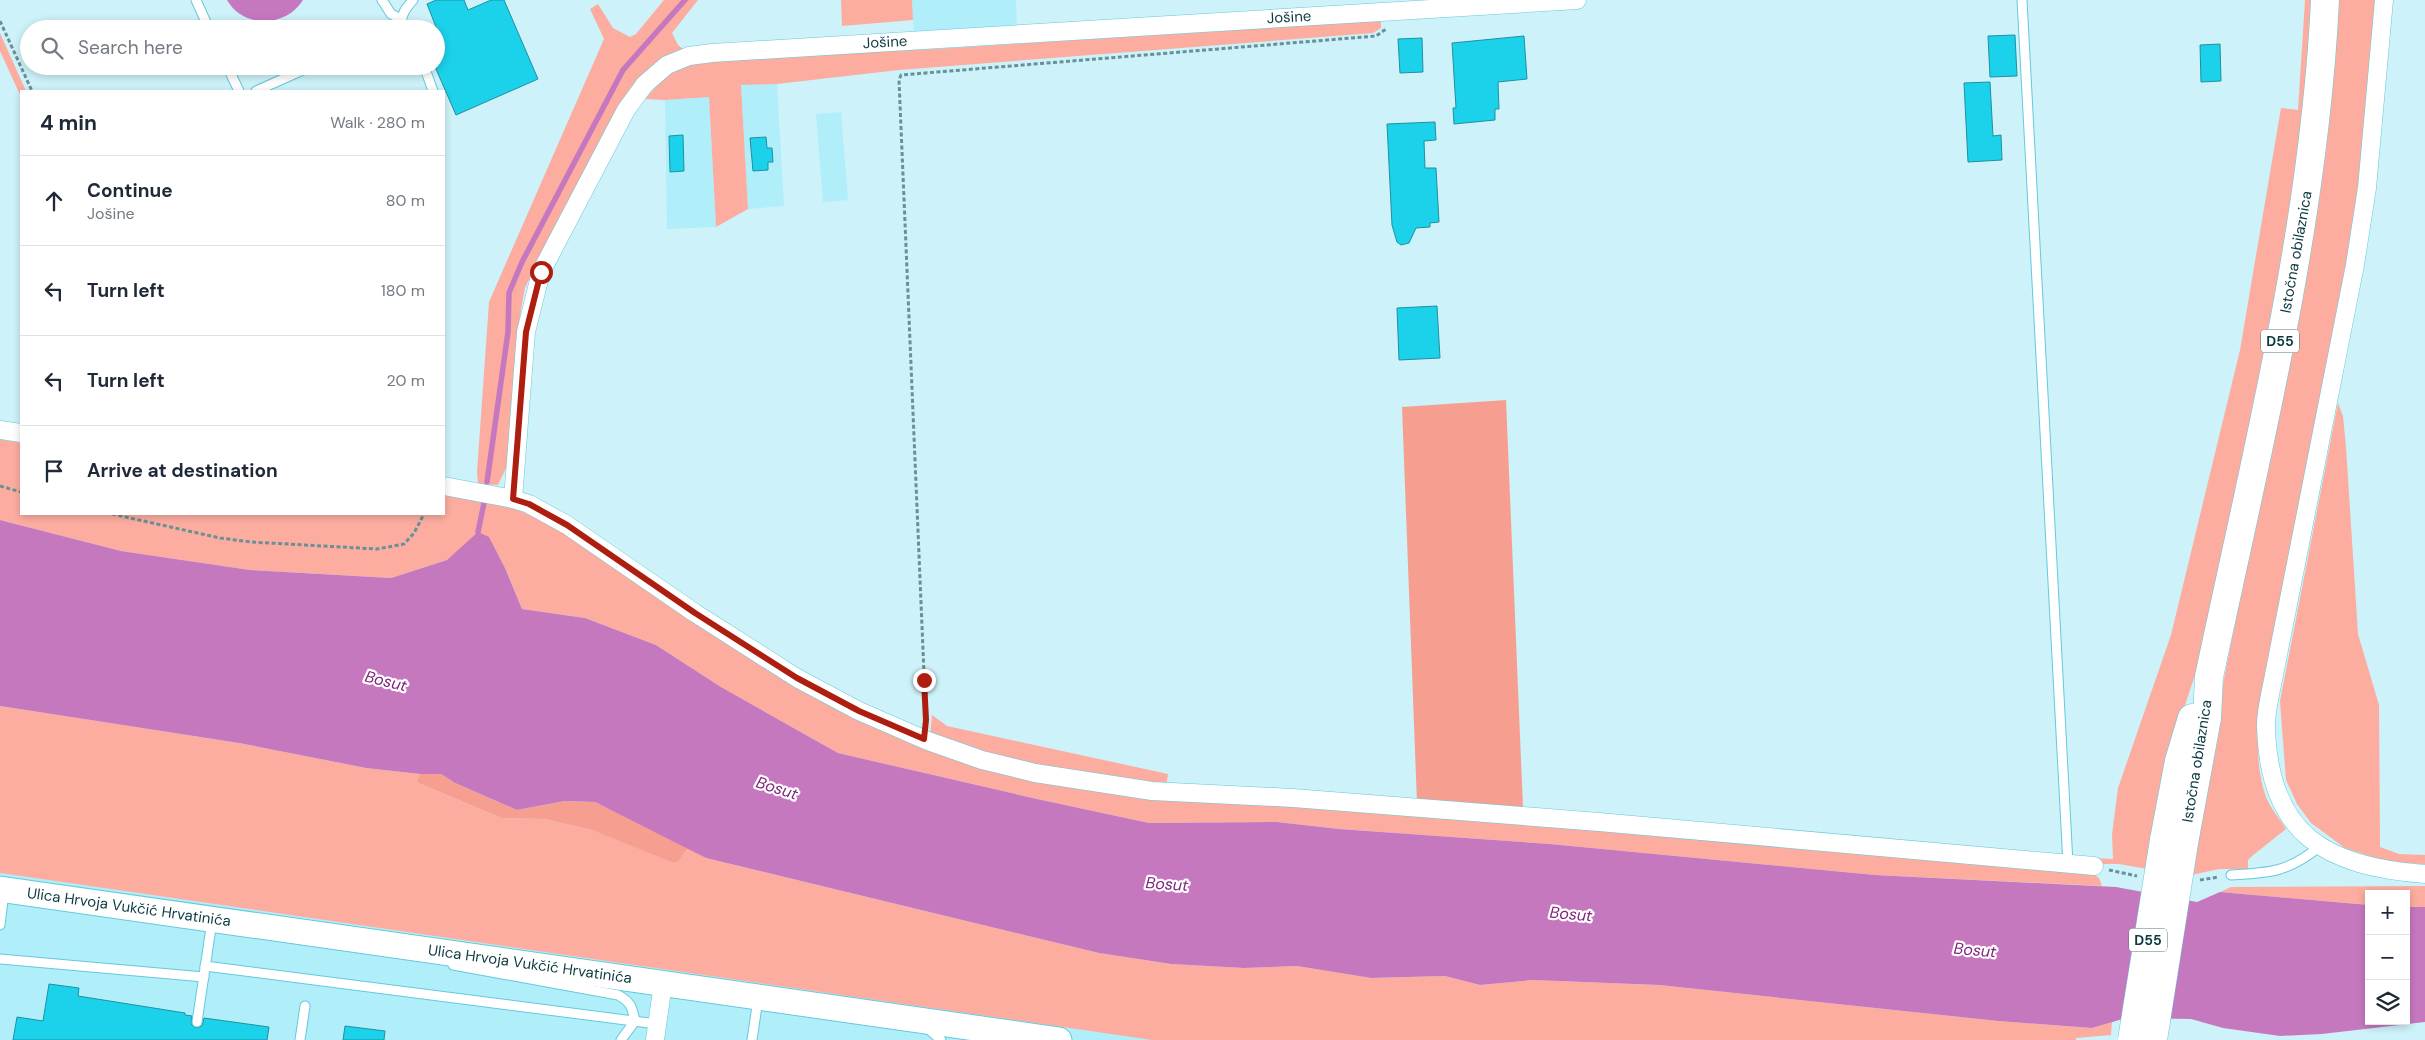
<!DOCTYPE html>
<meta charset="utf-8">
<style>
:root{--surface:#fff;--page:#f6f6f7;--text:#1f2937;--muted:#747a83;--line:#e0e1e3}
body{margin:0;font-family:"DM Sans",sans-serif;background:var(--page);color:var(--text)}
.controls{position:absolute;right:15px;bottom:15px;display:grid;overflow:hidden;border-radius:0px;box-shadow:0 2px 8px #0003}
.controls button{width:45px;height:45px;display:grid;place-items:center;padding:0;border:0;border-bottom:1px solid var(--line);background:var(--surface);color:var(--text);font:25px sans-serif}
.stop{position:absolute;width:15px;height:15px;margin:-11px;border:4px solid #ad1e10;border-radius:50%;background:#fff}
.stop.end{background:#ad1e10;border-color:#fff;box-shadow:0 1px 5px #0008}
.list{margin:0;padding:0;list-style:none}
h2{display:flex;justify-content:space-between;align-items:center;height:65px;margin:0;padding:0 20px;font-size:21px}
h2 small{font-size:16px;font-weight:400;color:var(--muted)}
.list li{display:grid;grid-template-columns:32px 1fr auto;gap:15px;align-items:center;box-sizing:border-box;height:90px;padding:0 20px;border-top:1px solid var(--line)}
.list b{display:block;font-size:19px;white-space:nowrap}
.list p{margin:0;font-size:16px;white-space:nowrap;color:var(--muted)}
.list em{font-size:16px;font-style:normal;color:var(--muted)}
.icon{flex:none;width:28px;height:28px;fill:none;stroke:currentColor;stroke-width:2;stroke-linecap:round;stroke-linejoin:round}
.map{position:relative;flex:none;width:2425px;height:1040px;overflow:hidden}
.search{position:absolute;background:var(--surface);box-shadow:0 2px 8px #0003;left:20px;top:20px;width:425px;height:55px;display:flex;align-items:center;gap:12px;box-sizing:border-box;padding:0 18px;border-radius:28px;color:var(--muted);font-size:19px}
.panel{position:absolute;background:var(--surface);box-shadow:0 2px 8px #0003;left:20px;top:90px;width:425px;height:425px;border-radius:0px}
.map>svg:first-child{display:block}
</style>
<div class="map">
<svg width="2425" height="1040" viewBox="0 0 2425 1040">
<rect width="100%" height="100%" fill="#cef2f9"/>
<g fill="#b0eef9">
<path d="M912,0H1016L1017,31L914,35Z"/>
<path d="M777,84L784,206L748,209L741,85Z"/>
<path d="M709,97L716,227L667,229L665,100Z"/>
<path d="M841,112L848,200L823,202L816,114Z"/>
<path d="M0,873L1152,1040H0Z"/>
</g>
<g fill="#fcada0">
<path d="M664,0H698L672,33L678,45L683,49L653,66L542,253L525,288L521,309L507,466L498,485L478,484L477,472L489,302L604,39L590,9L598,4L613,28L630,37L636,34Z"/>
<path d="M841,0H912L913,20L842,26Z"/>
<path d="M2305,0H2312L2307,75L2287,235L2206,642L2175,735L2215,725L2310,241L2335,0H2376L2361,165L2354,213L2341,294L2262,694C2258,728 2254,763 2266,797C2270,808 2280,819 2286,829L2252,856L2248,860V869H2219L2187,876L2119,864H2101L2074,857L2113,859L2112,834L2118,788L2171,635L2240,350L2281,108L2298,110Z"/>
<path d="M1377,21L1381,22V28L1373,33L899,70L777,84L741,85L748,209L716,227L709,97L665,100L645,99L672,69L712,59L935,49Z"/>
<path d="M0,33L26,91H21V97L0,51Z"/>
<path d="M2338,403L2343,416L2346,447L2358,634L2379,705L2380,847L2399,854L2425,855V864L2390,863L2345,848L2311,823L2297,804L2286,780L2280,701Z"/>
<path d="M0,439L21,443V514H444V492L514,508L547,523L590,548L768,671L829,705L909,743L949,758L1171,798L1428,815L2092,873L2099,878L2102,886L1875,875L1550,844L1339,829L1277,822L1149,823L1037,799L838,753L721,687L656,645L585,618L522,609L505,568L489,538L447,560L391,578L250,570L121,551L0,520Z"/>
<path d="M0,706L239,743L366,768L420,774L416,782L501,818L544,819L592,830L678,862L688,848L706,858L1099,953L1171,964L1244,968L1297,966L1371,978L1445,976L1480,985L1533,980L1659,985L1998,1021L2092,1028L2112,1022L2111,1035L2076,1038V1040H1152L0,873Z"/>
<path d="M932,715L947,726L1168,774L1166,787L1009,762L930,736Z"/>
<path d="M2425,886V907H2406V894H2369V905L2220,892L2231,887Z"/>
</g>
<g fill="#f69f91">
<path d="M1506,400L1523,808L1417,803L1402,407Z"/>
<path d="M420,774H441L455,783L517,810L565,801L595,802L688,848L678,862H672L592,830L544,819L501,818L416,782Z"/>
</g>
<g fill="#c678bf">
<path d="M227,0H303C287,27 243,29 227,0Z"/>
<path d="M0,520L121,551L250,570L391,578L447,560L478,532L489,537L505,568L522,609L585,618L656,645L721,687L838,753L1037,799L1149,823L1277,822L1339,829L1550,844L1875,875L2116,887L2197,902L2220,892L2369,905V1021H2406V907H2425V1022L2322,1034L2280,1036L2223,1028L2191,1019L2126,1018L2092,1028L1998,1021L1659,985L1533,980L1480,985L1445,976L1371,978L1297,966L1244,968L1171,964L1099,953L706,858L595,802L565,801L517,810L455,783L441,774H420L366,768L239,743L0,706Z"/>
</g>
<g fill="none" stroke-linecap="round" stroke-linejoin="round">
<g stroke="#c678bf" stroke-width="5.5">
<path d="M487,482L508,332L509,293L522,262L623,70L685,0"/>
<path d="M478,532L484,503"/>
</g>
</g>
<g fill="#1cd1ea" stroke="#2090a1">
<path d="M436,0H464L468,10L491,0H504L538,79L456,115L436,69V27L427,4Z"/>
<path d="M2015,35L2017,76L1990,77L1988,36Z"/>
<path d="M1524,36L1527,79L1498,82L1499,109H1495V120L1454,124L1453,108H1456L1452,43Z"/>
<path d="M1422,38L1423,72L1400,73L1398,39Z"/>
<path d="M2220,44L2221,81L2201,82L2200,45Z"/>
<path d="M1990,82L1993,136L2001,135L2002,160L1968,162L1964,83Z"/>
<path d="M1435,122L1436,140L1424,141L1425,168H1436L1439,222L1430,223V227L1416,228L1409,243L1401,245L1397,242L1392,225L1387,124Z"/>
<path d="M683,135L684,171L670,172L669,136Z"/>
<path d="M766,137L767,148H772L773,162H768V170L753,171L750,138Z"/>
<path d="M1437,306L1440,358L1399,360L1397,308Z"/>
<path d="M49,984L79,988L78,996L185,1013V1015L192,1016L191,1024L196,1028L202,1026L204,1018L269,1027L267,1040H13L17,1017L43,1021Z"/>
<path d="M345,1026L385,1031L384,1040H343Z"/>
</g>
<g fill="none" stroke-linecap="round" stroke-linejoin="round">
<defs>
<g id="lane">
<path d="M196,0L209,29"/>
<path d="M382,0L391,14L401,19"/>
<path d="M2022,0L2068,864"/>
<path d="M402,26C400,15 406,8 413,0"/>
<path d="M227,66L239,91"/>
<path d="M424,66L433,91"/>
<path d="M256,91L312,66"/>
<path d="M2231,875C2270,873 2288,872 2319,847"/>
<path d="M0,925L4,892"/>
<path d="M0,959L204,977"/>
<path d="M453,965L618,995C631,1002 632,1007 635,1021L621,1040"/>
<path d="M205,966L657,1024"/>
<path d="M197,1022L212,921"/>
<path d="M926,1027L941,1040"/>
<path d="M300,1040L305,1006"/>
<path d="M752,1040L758,999"/>
</g>
<g id="street">
<path d="M2384,0L2367,188L2355,265L2274,675C2271,692 2265,712 2266,729C2270,836 2326,866 2425,874"/>
<path d="M0,430L21,433"/>
<path d="M444,486L513,499L529,504L567,525L695,613L797,678L859,711L928,741L982,760L1035,773L1152,791L1293,798L1599,822L2094,866"/>
<path d="M513,499L526,332L541,272L626,110L645,84L667,65L689,56L712,53L1577,0"/>
<path d="M655,1040L663,983"/>
</g>
<path id="secondary" d="M0,889L1059,1040"/>
<g id="primary">
<path d="M2164,840L2179,761L2192,718"/>
<path d="M2184,843L2207,718L2209,677C2256,454 2314,229 2325,0"/>
</g>
</defs>
<use href="#lane" stroke="#64c9da" stroke-width="11"/>
<use href="#street" stroke="#64c9da" stroke-width="19"/>
<use href="#secondary" stroke="#64c9da" stroke-width="27"/>
<use href="#primary" stroke="#64c9da" stroke-width="29"/>
<g stroke="#689097" stroke-width="3" stroke-dasharray="4 2.5" stroke-linecap="butt">
<path d="M0,21L32,91"/>
<path d="M0,486L21,492"/>
<path d="M112,514L220,538L251,542L377,549L404,544L414,533L424,514"/>
<path d="M926,721L899,80L901,75L1376,36L1386,29"/>
<path d="M2109,870L2137,876"/>
<path d="M2200,880L2219,877"/>
</g>
<use href="#lane" stroke="#fff" stroke-width="9"/>
<use href="#street" stroke="#fff" stroke-width="18"/>
<use href="#secondary" stroke="#fff" stroke-width="25"/>
<use href="#primary" stroke="#fff" stroke-width="28"/>
<defs>
<g id="primary-bridge">
<path d="M2132,1040L2164,840"/>
<path d="M2153,1040L2184,843"/>
</g>
</defs>
<use href="#primary-bridge" stroke="#64c9da" stroke-width="29" stroke-linecap="butt"/>
<use href="#primary-bridge" stroke="#fff" stroke-width="28"/>
</g>
<g fill="none" stroke-linecap="round" stroke-linejoin="round">
<path stroke="#ad1e10" stroke-width="6" d="M541,272L526,332L513,499L529,504L567,525L695,613L797,678L859,711L924,739L926,720L924,680"/>
</g>
<g text-anchor="middle" dominant-baseline="central" stroke-width="4.5" stroke-linejoin="round" paint-order="stroke">
<g fill="#fff" stroke="#56757a" stroke-width="1">
<rect x="2261" y="329.5" width="38" height="23" rx="4"/>
<rect x="2129" y="928.5" width="38" height="23" rx="4"/>
</g>
<g font-size="14" font-weight="bold" fill="#0d3a41">
<text x="2280" y="341">D55</text>
<text x="2148" y="940">D55</text>
</g>
<g font-size="15" fill="#0d3a41" stroke="#fff">
<text transform="translate(1289 17) rotate(-3)">Jošine</text>
<text transform="translate(885 42) rotate(-3)">Jošine</text>
<text transform="translate(2296 252) rotate(-80)">Istočna obilaznica</text>
<text transform="translate(2197 761) rotate(-81)">Istočna obilaznica</text>
<text transform="translate(129 907) rotate(8)">Ulica Hrvoja Vukčić Hrvatinića</text>
<text transform="translate(530 964) rotate(8)">Ulica Hrvoja Vukčić Hrvatinića</text>
</g>
<g font-size="16" font-style="italic" fill="#81247d" stroke="#fff">
<text transform="translate(386 681) rotate(14)">Bosut</text>
<text transform="translate(777 788) rotate(18)">Bosut</text>
<text transform="translate(1167 884) rotate(4)">Bosut</text>
<text transform="translate(1571 914) rotate(5)">Bosut</text>
<text transform="translate(1975 950) rotate(5)">Bosut</text>
</g>
</g>
</svg>
<div class="controls">
<button>+</button>
<button>−</button>
<button><svg class="icon" aria-label="layers" viewBox="0 0 24 24"><path d="M12 4l9 5-9 5-9-5zM3 14l9 5 9-5"/></svg></button>
</div>
<div class="stop" style="left:541px;top:272px"></div>
<div class="stop end" style="left:924px;top:680px"></div>
<div class="search"><svg class="icon" aria-label="search" viewBox="0 0 24 24"><circle cx="10" cy="10" r="6"/><path d="M15 15l6 6"/></svg>Search here</div>
<section class="panel">
<h2>4 min<small>Walk · 280 m</small></h2>
<ul class="list">
<li><svg class="icon" aria-label="ahead" viewBox="0 0 24 24"><path d="M12 20V5M6 11l6-6 6 6"/></svg><div><b>Continue</b><p>Jošine</p></div><em>80 m</em></li>
<li><svg class="icon" aria-label="left" viewBox="0 0 24 24"><path d="M17 20v-9H6M10 6l-5 5 5 5"/></svg><div><b>Turn left</b></div><em>180 m</em></li>
<li><svg class="icon" aria-label="left" viewBox="0 0 24 24"><path d="M17 20v-9H6M10 6l-5 5 5 5"/></svg><div><b>Turn left</b></div><em>20 m</em></li>
<li><svg class="icon" aria-label="arrive" viewBox="0 0 24 24"><path d="M6 21V4h12l-3 4 3 4H6"/></svg><div><b>Arrive at destination</b></div></li>
</ul>
</section>
</div>
